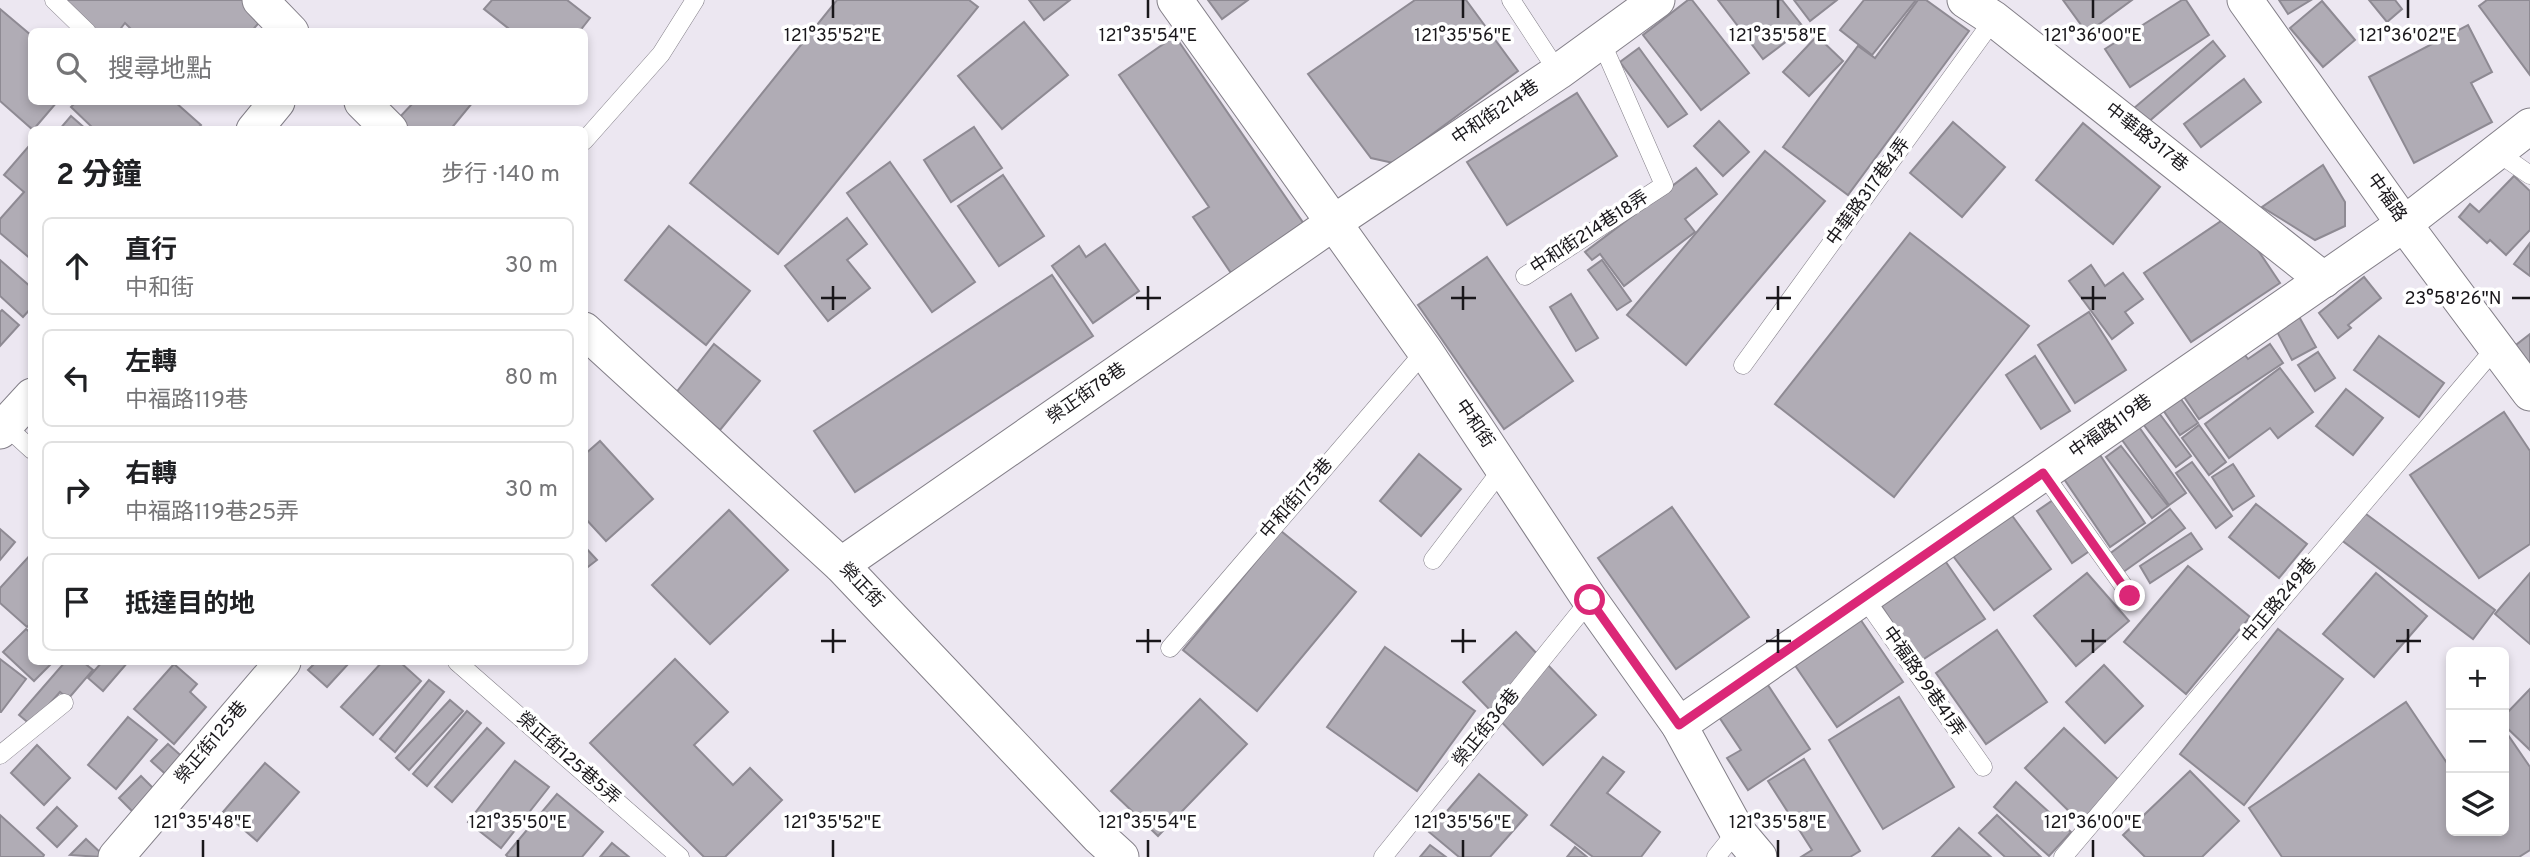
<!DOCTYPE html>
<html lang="zh-TW">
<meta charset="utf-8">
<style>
:root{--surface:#fff;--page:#f6f6f6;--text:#202124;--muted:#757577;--line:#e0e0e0}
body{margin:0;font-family:Overpass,"Noto Sans TC",sans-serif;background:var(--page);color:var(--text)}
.controls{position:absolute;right:21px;bottom:21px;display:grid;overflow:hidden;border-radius:10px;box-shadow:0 4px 10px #0003}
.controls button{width:63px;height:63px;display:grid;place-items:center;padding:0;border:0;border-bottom:2px solid var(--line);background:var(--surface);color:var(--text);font:35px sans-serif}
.stop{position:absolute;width:21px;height:21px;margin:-16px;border:5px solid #db2777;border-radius:50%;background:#fff}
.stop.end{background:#db2777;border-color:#fff;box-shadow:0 2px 7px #0008}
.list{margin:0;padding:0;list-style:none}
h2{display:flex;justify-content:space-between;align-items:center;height:91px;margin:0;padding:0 28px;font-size:30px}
h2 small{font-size:23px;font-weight:400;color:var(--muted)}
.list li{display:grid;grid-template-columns:46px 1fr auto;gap:21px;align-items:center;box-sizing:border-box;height:98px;margin:0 14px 14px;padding:0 14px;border:2px solid var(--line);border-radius:10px}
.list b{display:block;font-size:26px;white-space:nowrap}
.list p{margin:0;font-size:23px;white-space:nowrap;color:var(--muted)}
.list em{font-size:23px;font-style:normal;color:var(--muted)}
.icon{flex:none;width:38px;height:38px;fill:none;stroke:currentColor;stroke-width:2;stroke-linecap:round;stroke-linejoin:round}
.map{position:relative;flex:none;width:2530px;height:857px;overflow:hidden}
.search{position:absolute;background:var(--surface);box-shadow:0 4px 10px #0003;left:28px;top:28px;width:560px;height:77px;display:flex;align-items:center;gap:18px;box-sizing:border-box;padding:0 24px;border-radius:10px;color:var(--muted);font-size:26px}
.panel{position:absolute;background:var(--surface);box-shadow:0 4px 10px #0003;left:28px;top:126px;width:560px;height:539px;border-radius:10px}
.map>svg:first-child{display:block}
</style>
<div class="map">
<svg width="2530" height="857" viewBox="0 0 2530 857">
<rect width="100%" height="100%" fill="#ece7f1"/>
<g fill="#b0acb5" stroke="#8e8a93" stroke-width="2">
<path d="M61,0H255L268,12L251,32H134L125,23L118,32H97Z"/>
<path d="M492,0H567L590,18L579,32H513L484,9Z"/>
<path d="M837,0H969L978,7L778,254L690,183Z"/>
<path d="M1029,0H1070L1044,20Z"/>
<path d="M1208,0H1248L1222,19Z"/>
<path d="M1415,0H1466L1518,71L1393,163L1371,158L1308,74Z"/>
<path d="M1688,0H1692L1749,73L1701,110L1643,35Z"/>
<path d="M1718,0H1782L1804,28L1763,59Z"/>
<path d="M1794,0H1837L1810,21Z"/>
<path d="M1864,0H1916L1872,55L1840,30Z"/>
<path d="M1918,0H1926L1969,31L1848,195L1783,147L1858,46L1875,58Z"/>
<path d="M2063,0H2132L2087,33Z"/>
<path d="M2182,0H2186L2209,35L2130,87L2105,49Z"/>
<path d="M2279,0H2311L2288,14Z"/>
<path d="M2369,0H2395L2402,9L2387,22Z"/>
<path d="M2487,0H2530V75L2479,6Z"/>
<path d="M2322,1L2355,40L2323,67L2290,28Z"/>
<path d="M0,9L32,36V102H57L33,130L0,101Z"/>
<path d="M1024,22L1068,75L1002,129L958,76Z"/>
<path d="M2468,25L2492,72L2471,83L2492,122L2414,163L2369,77Z"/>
<path d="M1175,36L1304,224L1231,273L1193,217L1209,207L1119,75Z"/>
<path d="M1817,36L1843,61L1809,96L1783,72Z"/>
<path d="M2213,41L2225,56L2140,129L2127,114Z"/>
<path d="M1639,48L1687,114L1668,127L1620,62Z"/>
<path d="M2244,79L2261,102L2201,147L2184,124Z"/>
<path d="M1577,93L1617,156L1507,225L1467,162Z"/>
<path d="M76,102H175L201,125L196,130H95L71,107Z"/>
<path d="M414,102H473L450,130H405L396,121Z"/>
<path d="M71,116L87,130H59Z"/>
<path d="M1719,121L1749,152L1723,176L1694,146Z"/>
<path d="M1953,122L2005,167L1962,217L1910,173Z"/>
<path d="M2083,123L2160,187L2113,244L2036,180Z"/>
<path d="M974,127L1002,168L951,202L924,160Z"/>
<path d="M28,147L32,150V260L0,233V219L24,192L4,175Z"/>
<path d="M1765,151L1825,201L1686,365L1627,315Z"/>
<path d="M890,162L975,282L932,312L847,193Z"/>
<path d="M2323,165L2345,202V226L2315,240L2262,207Z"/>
<path d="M1696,168L1717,194L1685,219L1695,232L1624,286L1600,254L1592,260L1585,252Z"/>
<path d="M1003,175L1044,236L999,266L958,206Z"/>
<path d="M2514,176L2530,191V230L2506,255L2490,240L2487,243L2459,217L2470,204L2479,212Z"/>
<path d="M2233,213L2280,283L2191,342L2144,273Z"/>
<path d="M847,218L867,244L847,260L870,288L828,321L785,266Z"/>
<path d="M669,226L750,291L706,345L625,280Z"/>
<path d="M1910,233L2029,326L1894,497L1775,404Z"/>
<path d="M2530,243V276L2514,264Z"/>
<path d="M1105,244L1139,291L1093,323L1052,266L1079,246L1086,257Z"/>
<path d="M1487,257L1573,381L1504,429L1418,305Z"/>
<path d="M0,260L32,288V307L23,317L0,296Z"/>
<path d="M1602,260L1631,301L1617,310L1588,270Z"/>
<path d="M2091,265L2105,286L2123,273L2143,299L2125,312L2133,323L2112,339L2069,281Z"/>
<path d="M1052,275L1093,336L855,492L814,431Z"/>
<path d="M2364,277L2381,298L2348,325L2351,328L2338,338L2319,313Z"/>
<path d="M1571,294L1598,338L1576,351L1550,307Z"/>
<path d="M2,310L19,325L0,346V312Z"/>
<path d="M2089,312L2126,370L2075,403L2038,345Z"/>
<path d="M2297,313L2316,347L2292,360L2274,326Z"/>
<path d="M2530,334V372L2512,348Z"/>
<path d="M2379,336L2444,383L2419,417L2354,370Z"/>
<path d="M714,344L760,381L720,430L675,394Z"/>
<path d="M2270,344L2283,363L2199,419L2178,388L2239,347L2248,359Z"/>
<path d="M2318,352L2335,378L2315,391L2298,365Z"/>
<path d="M2035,356L2070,411L2041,429L2006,375Z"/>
<path d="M2280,368L2313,412L2278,438L2270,428L2229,458L2205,424Z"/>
<path d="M2346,389L2383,418L2353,455L2316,426Z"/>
<path d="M2178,395L2198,423L2180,435L2161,407Z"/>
<path d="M2156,409L2191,456L2176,467L2140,420Z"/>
<path d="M2504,412L2530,451V544L2479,578L2410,475Z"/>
<path d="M2134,420L2186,493L2169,505L2117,433Z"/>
<path d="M2199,425L2226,462L2209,475L2182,438Z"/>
<path d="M600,441L653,499L606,541L584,517V455Z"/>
<path d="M2121,446L2168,506L2152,518L2106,457Z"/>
<path d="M1419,454L1461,489L1421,536L1380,501Z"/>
<path d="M2100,455L2145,523L2110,547L2064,479Z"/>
<path d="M2192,462L2232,516L2216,528L2176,473Z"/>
<path d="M2233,464L2254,496L2233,510L2212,477Z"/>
<path d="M2056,498L2091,550L2072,563L2037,511Z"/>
<path d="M2256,504L2307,544L2279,578L2229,537Z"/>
<path d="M1672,507L1749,617L1676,669L1598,558Z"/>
<path d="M2170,509L2185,528L2122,573L2108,555Z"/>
<path d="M729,510L788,570L710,644L652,585Z"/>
<path d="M2008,510L2051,569L1994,610L1950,552Z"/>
<path d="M2362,511L2495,610L2473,639L2340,539Z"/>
<path d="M0,529L15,542L0,560Z"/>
<path d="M1281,531L1356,592L1257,711L1183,650Z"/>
<path d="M2191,533L2202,549L2150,583L2140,566Z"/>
<path d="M584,546L597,560L584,570Z"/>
<path d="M1937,549L1985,619L1919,662L1872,592Z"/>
<path d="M32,553V622L27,627L0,603V588Z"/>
<path d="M2188,566L2250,617L2186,694L2124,642Z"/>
<path d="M2087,573L2129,621L2076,666L2034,616Z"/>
<path d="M2376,573L2427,616L2374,677L2323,634Z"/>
<path d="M2530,573V644L2495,614Z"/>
<path d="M1856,613L1903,682L1837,727L1790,658Z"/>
<path d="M26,629L32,634V662H53L34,681L3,652Z"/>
<path d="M2278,629L2343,679L2244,805L2180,754Z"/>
<path d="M1997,630L2047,702L1986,744L1936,673Z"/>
<path d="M1516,632L1596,715L1543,765L1463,682Z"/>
<path d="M1385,647L1475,711L1417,791L1327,727Z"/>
<path d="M0,659L26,679L1,712H0Z"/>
<path d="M675,659L728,712L694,745L733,785L750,768L782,800L725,857H704L590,743Z"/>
<path d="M65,662H83L93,670L68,699L60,692L31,725L19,715Z"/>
<path d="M102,662H128L103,691L88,678Z"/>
<path d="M316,662H350L327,687L308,670Z"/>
<path d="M382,662H400L421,681L373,735L341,707Z"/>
<path d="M174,664L197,684L190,692L206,707L174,744L134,709Z"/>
<path d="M2104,665L2143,706L2105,743L2066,702Z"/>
<path d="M1760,673L1810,749L1748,790L1727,758L1741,750L1711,705Z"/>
<path d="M429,680L444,692L395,752L380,739Z"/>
<path d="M2530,689V750L2504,725V716Z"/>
<path d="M1899,697L1954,787L1883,829L1829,740Z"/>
<path d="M1200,699L1247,744L1158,836L1111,791Z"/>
<path d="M450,700L463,711L409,770L396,758Z"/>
<path d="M2406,702L2451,769V831H2504V738L2508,735L2530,767V850L2519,857H2282L2249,808Z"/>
<path d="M467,711L481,723L427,786L413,774Z"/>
<path d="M128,717L157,740L116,789L88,765Z"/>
<path d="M487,728L504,743L452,802L435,787Z"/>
<path d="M2064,728L2121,782L2081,823L2025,768Z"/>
<path d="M168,744L187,761L171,779L151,761Z"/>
<path d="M37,745L70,778L44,805L11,773Z"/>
<path d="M1603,757L1624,772L1607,793L1660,832L1641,857H1593L1551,825Z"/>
<path d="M1804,759L1860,851L1850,857H1801L1812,850L1768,781Z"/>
<path d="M515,761L549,787L501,848L468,822Z"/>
<path d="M265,763L299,792L257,841L223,812Z"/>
<path d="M2190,771L2239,821L2202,857H2145L2123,835Z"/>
<path d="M1479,774L1527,815L1490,857H1459L1429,832Z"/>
<path d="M141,776L157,792L134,813L119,798Z"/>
<path d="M2016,782L2071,832L2049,856L1994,807Z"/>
<path d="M557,794L603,832L582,857H508L506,855Z"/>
<path d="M57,807L77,826L57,847L37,828Z"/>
<path d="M0,815L44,855L43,857H0Z"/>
<path d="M1997,815L2041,857H2005L1979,833Z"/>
<path d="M1959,828L1991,857H1932Z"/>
<path d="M86,839L103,855L101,857L70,855Z"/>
<path d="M612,843L629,857H600Z"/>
<path d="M1430,845L1446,857H1420Z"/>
<path d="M1575,847L1587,857H1567Z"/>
</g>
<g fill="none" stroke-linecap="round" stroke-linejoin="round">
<defs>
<g id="service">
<path d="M54,0L87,32"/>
<path d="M1511,0L1558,72"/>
<path d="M584,141L661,54L695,0"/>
<path d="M2497,152L2530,175"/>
<path d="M1525,276L1664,185L1601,41"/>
<path d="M1743,365L1994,19"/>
<path d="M6,426L32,450"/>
<path d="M2043,473L2130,595"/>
<path d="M1433,560L1503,468"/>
<path d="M1863,596L1983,767"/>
<path d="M1170,648L1425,351"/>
<path d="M457,662L680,857"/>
<path d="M0,755L64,703"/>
<path d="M1383,857L1590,600"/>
<path d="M1716,857L1737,831"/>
<path d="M2063,857L2497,346"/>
</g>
<g id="minor">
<path d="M260,0L291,32"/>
<path d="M1175,0L1425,351L1590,600L1679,725L1737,831L1759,857"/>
<path d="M1965,0L1994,19L2324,280"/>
<path d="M2245,0L2404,224L2530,393"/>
<path d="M362,102L390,130"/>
<path d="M254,130L277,102"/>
<path d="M584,330L841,565L1098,836L1121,857"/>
<path d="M0,431L32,396"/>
<path d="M841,565L1333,223L1558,72L1657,0"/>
<path d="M1679,725L2404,224L2530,126"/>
<path d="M116,857L283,662"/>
</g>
</defs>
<use href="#service" stroke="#837f88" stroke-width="19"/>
<use href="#minor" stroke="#837f88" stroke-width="37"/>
<use href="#service" stroke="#fff" stroke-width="18"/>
<use href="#minor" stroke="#fff" stroke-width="35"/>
</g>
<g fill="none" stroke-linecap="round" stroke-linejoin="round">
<path stroke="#db2777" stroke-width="9" d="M1590,600L1679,725L2043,473L2130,596"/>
</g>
<path fill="none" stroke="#19171b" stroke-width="2.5" d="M833,0V18M1148,0V18M1463,0V18M1778,0V18M2093,0V18M2408,0V18M833,286V310M1148,286V310M1463,286V310M1778,286V310M2093,286V310M821,298H846M1136,298H1161M1451,298H1476M1766,298H1791M2081,298H2106M2512,298H2530M833,629V653M1148,629V653M1463,629V653M1778,629V653M2093,629V653M2408,629V653M821,641H846M1136,641H1161M1451,641H1476M1766,641H1791M2081,641H2106M2396,641H2421M203,840V857M518,840V857M833,840V857M1148,840V857M1463,840V857M1778,840V857M2093,840V857"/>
<g text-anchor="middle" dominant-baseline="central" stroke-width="7" stroke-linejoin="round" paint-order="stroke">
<g font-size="18" fill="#19171b" stroke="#fff">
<text transform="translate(1496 113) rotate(-34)">中和街214巷</text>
<text transform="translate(2146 138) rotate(38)">中華路317巷</text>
<text transform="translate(1869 192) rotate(-54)">中華路317巷4弄</text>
<text transform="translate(2386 198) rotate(55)">中福路</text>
<text transform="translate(1590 233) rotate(-33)">中和街214巷18弄</text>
<text transform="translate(1087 394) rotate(-35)">榮正街78巷</text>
<text transform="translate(1474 424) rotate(56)">中和街</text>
<text transform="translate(2111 427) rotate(-35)">中福路119巷</text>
<text transform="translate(1297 499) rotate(-49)">中和街175巷</text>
<text transform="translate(861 586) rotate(46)">榮正街</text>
<text transform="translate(2280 601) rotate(-50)">中正路249巷</text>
<text transform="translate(1923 682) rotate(55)">中福路99巷41弄</text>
<text transform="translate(1487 728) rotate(-51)">榮正街36巷</text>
<text transform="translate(212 743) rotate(-50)">榮正街125巷</text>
<text transform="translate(568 759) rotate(41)">榮正街125巷5弄</text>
</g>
</g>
<g font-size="18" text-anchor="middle" fill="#19171b" stroke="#fff" stroke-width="7" stroke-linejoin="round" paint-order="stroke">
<text x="833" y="41">121°35'52"E</text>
<text x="1148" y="41">121°35'54"E</text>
<text x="1463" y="41">121°35'56"E</text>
<text x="1778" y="41">121°35'58"E</text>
<text x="2093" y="41">121°36'00"E</text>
<text x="2408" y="41">121°36'02"E</text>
<text x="2453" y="304">23°58'26"N</text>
<text x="203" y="828">121°35'48"E</text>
<text x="518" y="828">121°35'50"E</text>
<text x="833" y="828">121°35'52"E</text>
<text x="1148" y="828">121°35'54"E</text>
<text x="1463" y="828">121°35'56"E</text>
<text x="1778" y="828">121°35'58"E</text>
<text x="2093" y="828">121°36'00"E</text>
</g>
</svg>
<div class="controls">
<button>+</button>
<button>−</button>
<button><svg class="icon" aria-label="layers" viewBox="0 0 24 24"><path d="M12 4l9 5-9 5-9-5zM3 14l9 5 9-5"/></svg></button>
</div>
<div class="stop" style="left:1590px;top:600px"></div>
<div class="stop end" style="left:2130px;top:596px"></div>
<div class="search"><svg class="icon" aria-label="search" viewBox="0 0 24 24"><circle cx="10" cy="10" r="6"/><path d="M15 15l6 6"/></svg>搜尋地點</div>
<section class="panel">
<h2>2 分鐘<small>步行 · 140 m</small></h2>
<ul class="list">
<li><svg class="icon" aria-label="ahead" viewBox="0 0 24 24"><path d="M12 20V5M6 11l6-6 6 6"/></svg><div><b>直行</b><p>中和街</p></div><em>30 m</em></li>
<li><svg class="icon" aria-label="left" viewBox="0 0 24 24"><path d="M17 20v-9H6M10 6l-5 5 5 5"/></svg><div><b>左轉</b><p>中福路119巷</p></div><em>80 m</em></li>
<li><svg class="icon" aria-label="right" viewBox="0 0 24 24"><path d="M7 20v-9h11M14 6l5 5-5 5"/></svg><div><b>右轉</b><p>中福路119巷25弄</p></div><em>30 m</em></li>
<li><svg class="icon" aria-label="arrive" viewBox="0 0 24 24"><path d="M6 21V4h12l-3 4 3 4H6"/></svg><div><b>抵達目的地</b></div></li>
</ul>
</section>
</div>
